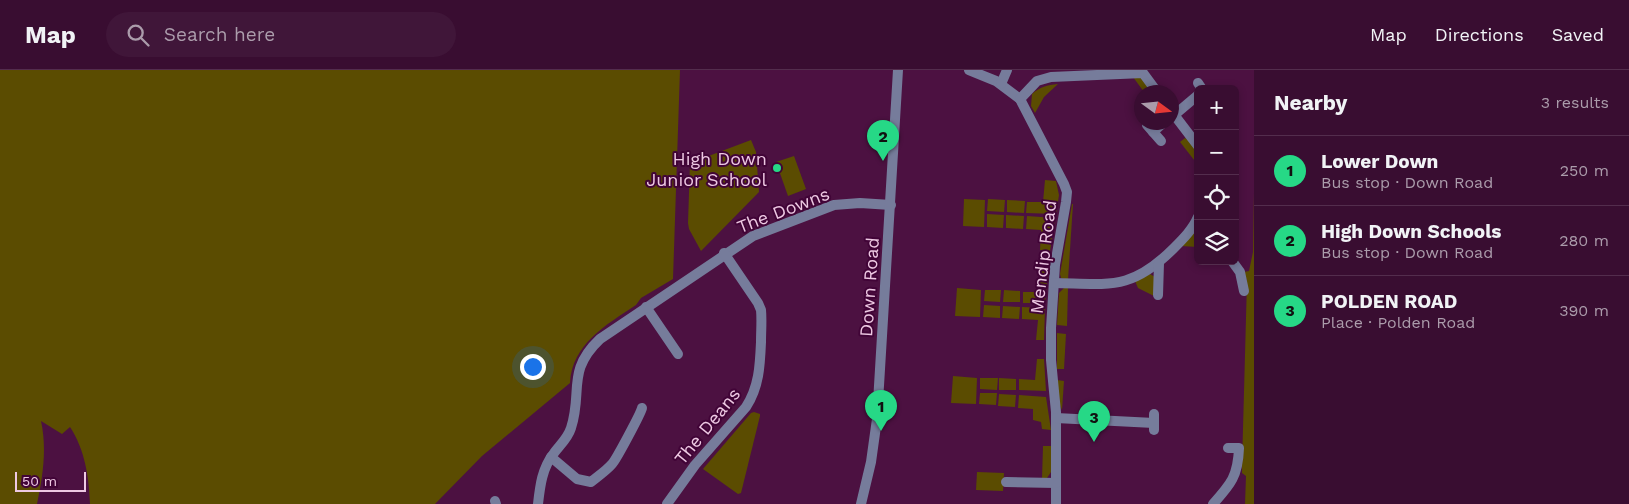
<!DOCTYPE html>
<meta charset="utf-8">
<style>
:root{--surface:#390d31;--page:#401639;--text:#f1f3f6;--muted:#ab9cab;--line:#532d4d;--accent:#26d886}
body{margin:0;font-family:"Work Sans",sans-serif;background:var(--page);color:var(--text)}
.controls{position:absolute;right:15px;top:15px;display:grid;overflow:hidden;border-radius:8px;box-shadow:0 2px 8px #0003}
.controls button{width:45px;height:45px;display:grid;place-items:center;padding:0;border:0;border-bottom:1px solid var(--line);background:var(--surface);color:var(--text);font:25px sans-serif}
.compass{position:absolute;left:1134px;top:15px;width:45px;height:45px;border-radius:50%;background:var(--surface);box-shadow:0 2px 8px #0003;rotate:105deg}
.scale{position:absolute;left:15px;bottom:12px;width:71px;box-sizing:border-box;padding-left:5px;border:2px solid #eec9e3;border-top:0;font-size:14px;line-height:18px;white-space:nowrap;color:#eec9e3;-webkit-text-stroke:4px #410437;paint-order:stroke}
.you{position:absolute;left:532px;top:296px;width:18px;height:18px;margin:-12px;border:4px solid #fff;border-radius:50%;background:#1a73e8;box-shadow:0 0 0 8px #1a73e833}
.badge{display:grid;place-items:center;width:32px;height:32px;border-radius:50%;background:var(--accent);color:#111;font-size:16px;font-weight:700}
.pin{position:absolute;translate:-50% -41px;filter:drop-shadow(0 1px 2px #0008)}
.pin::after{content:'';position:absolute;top:26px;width:18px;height:15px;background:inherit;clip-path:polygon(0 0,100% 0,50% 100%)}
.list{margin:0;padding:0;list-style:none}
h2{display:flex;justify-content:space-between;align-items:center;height:65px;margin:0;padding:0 20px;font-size:21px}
h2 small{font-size:16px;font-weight:400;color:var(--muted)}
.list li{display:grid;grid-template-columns:32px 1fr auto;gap:15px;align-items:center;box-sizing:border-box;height:70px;padding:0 20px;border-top:1px solid var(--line)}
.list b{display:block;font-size:19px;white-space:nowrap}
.list p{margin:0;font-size:16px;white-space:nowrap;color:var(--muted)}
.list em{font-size:16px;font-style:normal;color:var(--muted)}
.icon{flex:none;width:28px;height:28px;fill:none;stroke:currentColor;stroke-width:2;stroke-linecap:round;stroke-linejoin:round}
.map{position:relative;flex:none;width:1254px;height:434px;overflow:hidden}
header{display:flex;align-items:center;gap:30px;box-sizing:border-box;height:70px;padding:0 25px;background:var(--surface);border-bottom:1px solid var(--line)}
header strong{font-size:24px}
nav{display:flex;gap:28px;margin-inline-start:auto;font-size:18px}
.search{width:350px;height:45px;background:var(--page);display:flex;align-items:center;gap:12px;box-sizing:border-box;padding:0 18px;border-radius:28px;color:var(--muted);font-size:19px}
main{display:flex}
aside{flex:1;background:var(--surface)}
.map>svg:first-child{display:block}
</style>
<header>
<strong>Map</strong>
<div class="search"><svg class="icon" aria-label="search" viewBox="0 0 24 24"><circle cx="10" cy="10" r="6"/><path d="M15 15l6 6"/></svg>Search here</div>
<nav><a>Map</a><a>Directions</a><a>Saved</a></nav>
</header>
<main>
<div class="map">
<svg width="1254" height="434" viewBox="0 0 1254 434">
<rect width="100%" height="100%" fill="#4c1141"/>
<g fill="#5b4c01">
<path d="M0,0H680L673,209L641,228L636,235C606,255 572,274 570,313L482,386L435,434H90C89,407 85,380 70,357L62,364L41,351C47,378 43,406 37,434H0Z"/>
<path d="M1133,7H1140L1153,22H1144Z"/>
<path d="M1058,14L1044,27L1035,43L1031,36L1032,24C1040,17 1047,15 1058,14Z"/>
<path d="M1185,68C1196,74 1198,84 1198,95L1180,72Z"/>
<path d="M751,70L756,82L759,122L701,181L689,159L688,153L690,93Z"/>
<path d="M794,86L806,119L788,126L776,92Z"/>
<path d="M1045,110L1056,111L1059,125L1056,144L1026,143L1027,132H1043Z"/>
<path d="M1254,123V434H1245L1246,406L1242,403V395L1247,211L1244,202L1249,201L1253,182Z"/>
<path d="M964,129L985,130L984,157L963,156Z"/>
<path d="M988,129L1005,130L1004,142L987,141Z"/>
<path d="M1007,130L1025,131L1024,143L1007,142Z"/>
<path d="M1072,134H1073L1068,210L1061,208L1060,204Z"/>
<path d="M987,144L1004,145L1003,158L987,157Z"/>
<path d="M1006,145L1024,146L1023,159L1006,158Z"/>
<path d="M1027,146L1055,148L1050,181L1040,180L1041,160L1026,159Z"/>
<path d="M1198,161V177L1181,176L1194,162Z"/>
<path d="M1040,200H1048L1045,233H1023V222H1038Z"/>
<path d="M1150,204L1155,207L1154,226L1138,218L1135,211Z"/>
<path d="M957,218L981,220L980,247L955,246Z"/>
<path d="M1064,218H1068L1067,256L1057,255L1059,223Z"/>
<path d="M985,220H1001L1000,232L984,231Z"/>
<path d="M1004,220L1020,221V232H1003Z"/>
<path d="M984,235L1000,236V248L983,247Z"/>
<path d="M1003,236L1020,237L1019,249L1002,248Z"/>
<path d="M1022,237L1045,238L1044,270H1036L1038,250L1022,249Z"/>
<path d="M1057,263L1066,264L1064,299H1057Z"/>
<path d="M1037,289H1044L1046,321L1019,320V309L1035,310Z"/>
<path d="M953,306L977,308L976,334L951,333Z"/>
<path d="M980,308H998L997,320L980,319Z"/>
<path d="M999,308L1016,309V320H999Z"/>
<path d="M1057,310L1064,311L1062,340L1060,335Z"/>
<path d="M980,323H997L996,335L979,334Z"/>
<path d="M999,324L1016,325L1015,337L998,336Z"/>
<path d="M1019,325L1046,327L1051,360L1042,359L1041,352L1033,350V339L1018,338Z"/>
<path d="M754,342L760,344V346L741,423L738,424L703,399L751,343Z"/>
<path d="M1043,376H1052L1051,402L1047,408H1042Z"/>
<path d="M977,402L1004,403L1003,421L976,420Z"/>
</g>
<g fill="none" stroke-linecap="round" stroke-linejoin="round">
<g stroke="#767c9b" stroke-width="10">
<path d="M969,0L996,11L1020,29L1064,114L1067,122L1066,132L1055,195L1051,258V290L1056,342V434"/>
<path d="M1198,13L1202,19"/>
<path d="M1001,14L1007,0"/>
<path d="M1020,29L1037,11L1051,7L1143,3L1157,22"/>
<path d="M1172,42L1198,76"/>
<path d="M1172,47L1198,25"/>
<path d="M1147,55L1161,71"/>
<path d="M1153,62L1164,52"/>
<path d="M1232,191L1240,202L1244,221"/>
<path d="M1054,213C1110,214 1131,221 1174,178C1183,169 1193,159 1198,147"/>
<path d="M1158,225L1159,193"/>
<path d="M646,237L678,284"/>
<path d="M1056,348L1154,353"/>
<path d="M1154,360V344"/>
<path d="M551,387L577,409L591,412C598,406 606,401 612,394C616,390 641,343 642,338"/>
<path d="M1006,412L1056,413"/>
<path d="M495,431L496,434"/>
<path d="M538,434C540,416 542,398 554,383C560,375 568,368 571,358C583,322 566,301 600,269L753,166L834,135L860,133L891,135"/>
<path d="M667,434L695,395L746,337C759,317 760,296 761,272C761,261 762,250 761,240L758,233L724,183"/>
<path d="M861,434L871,392L877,349L898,0"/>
<path d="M1213,434C1231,414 1238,406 1239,378H1228"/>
</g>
</g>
<circle fill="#26d886" stroke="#410437" stroke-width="2" cx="777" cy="98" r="5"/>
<g text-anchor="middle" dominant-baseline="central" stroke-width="4" stroke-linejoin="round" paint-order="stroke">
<g font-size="18" fill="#eec9e3" stroke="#410437" text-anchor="end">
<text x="767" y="88">High Down<tspan x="767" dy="21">Junior School</tspan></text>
</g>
<g font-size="18" fill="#eec9e3" stroke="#410437">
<text transform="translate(783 140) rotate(-21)">The Downs</text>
<text transform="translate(1043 187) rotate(-83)">Mendip Road</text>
<text transform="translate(869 217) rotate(-86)">Down Road</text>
<text transform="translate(707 356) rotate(-51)">The Deans</text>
</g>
</g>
</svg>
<div class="controls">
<button>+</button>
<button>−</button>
<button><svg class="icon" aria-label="locate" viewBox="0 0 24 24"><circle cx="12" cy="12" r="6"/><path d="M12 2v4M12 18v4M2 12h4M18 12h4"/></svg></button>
<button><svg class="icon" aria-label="layers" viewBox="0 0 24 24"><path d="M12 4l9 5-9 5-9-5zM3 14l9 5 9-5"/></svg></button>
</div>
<svg class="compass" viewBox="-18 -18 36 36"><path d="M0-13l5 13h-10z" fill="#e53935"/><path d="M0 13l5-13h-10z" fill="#ab9cab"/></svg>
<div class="scale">50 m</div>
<div class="you"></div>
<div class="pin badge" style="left:881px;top:361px">1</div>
<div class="pin badge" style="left:883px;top:91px">2</div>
<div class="pin badge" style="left:1094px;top:372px">3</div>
</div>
<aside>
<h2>Nearby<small>3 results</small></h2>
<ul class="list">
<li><span class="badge">1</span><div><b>Lower Down</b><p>Bus stop · Down Road</p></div><em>250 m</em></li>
<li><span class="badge">2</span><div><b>High Down Schools</b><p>Bus stop · Down Road</p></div><em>280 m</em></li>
<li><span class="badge">3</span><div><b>POLDEN ROAD</b><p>Place · Polden Road</p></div><em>390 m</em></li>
</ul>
</aside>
</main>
